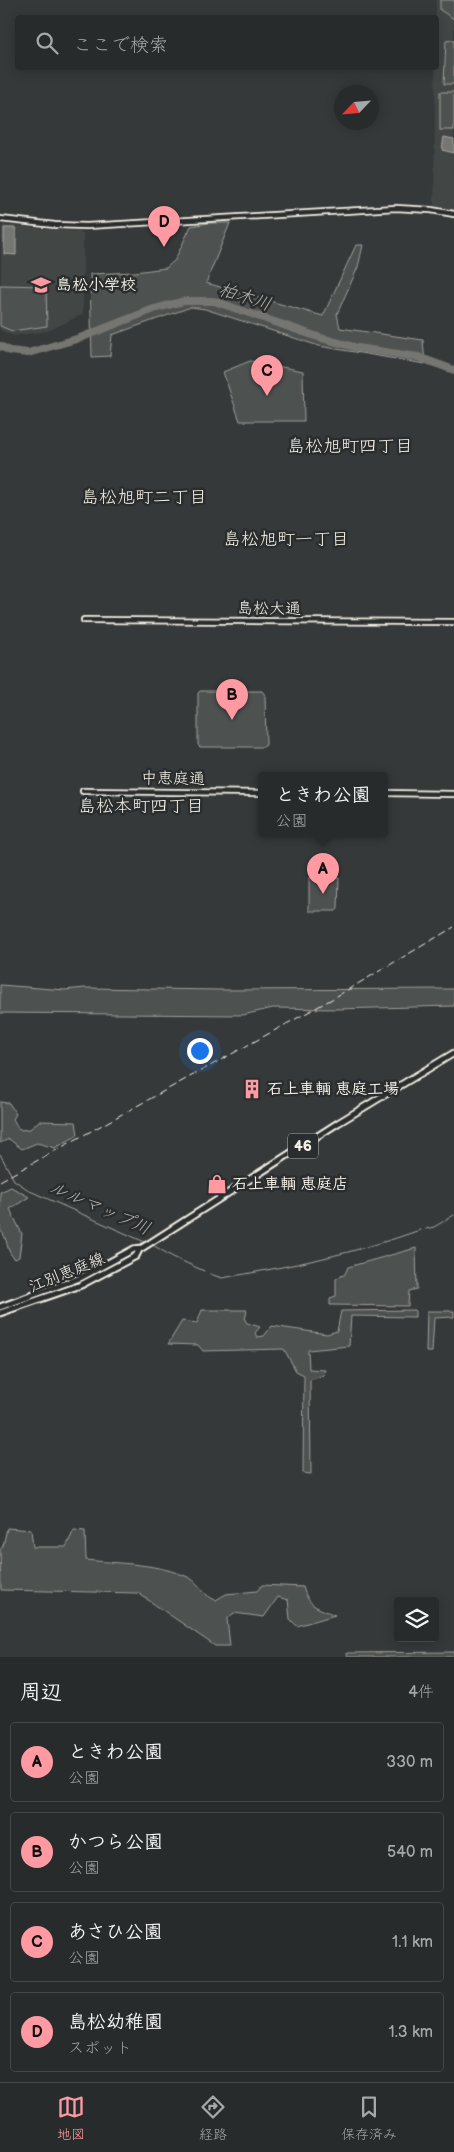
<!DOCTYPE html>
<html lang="ja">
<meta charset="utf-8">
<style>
:root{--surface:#282b2b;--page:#343737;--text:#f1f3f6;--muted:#a5a7a9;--line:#444747;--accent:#ff9aa2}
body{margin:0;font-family:"Balsamiq Sans","Klee One",sans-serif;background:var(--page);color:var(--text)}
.controls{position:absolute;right:15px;bottom:15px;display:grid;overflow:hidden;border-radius:5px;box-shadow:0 2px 12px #0003}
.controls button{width:45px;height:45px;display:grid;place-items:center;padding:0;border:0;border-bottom:1px solid var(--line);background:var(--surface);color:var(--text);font:25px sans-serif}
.compass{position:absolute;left:334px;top:85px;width:45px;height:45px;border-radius:50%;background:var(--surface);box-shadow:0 2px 12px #0003;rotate:244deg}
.you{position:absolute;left:199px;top:1050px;width:18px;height:18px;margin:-12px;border:4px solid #fff;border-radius:50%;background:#1a73e8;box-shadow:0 0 0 8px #1a73e833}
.badge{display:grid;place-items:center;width:32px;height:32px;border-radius:50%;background:var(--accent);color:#111;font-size:16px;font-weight:700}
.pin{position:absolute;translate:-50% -41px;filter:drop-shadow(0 1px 2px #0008)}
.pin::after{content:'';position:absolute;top:26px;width:18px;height:15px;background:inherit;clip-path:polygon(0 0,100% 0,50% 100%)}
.popup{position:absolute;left:258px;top:772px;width:130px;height:65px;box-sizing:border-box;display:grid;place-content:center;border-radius:5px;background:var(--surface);filter:drop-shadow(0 1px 4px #0005);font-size:16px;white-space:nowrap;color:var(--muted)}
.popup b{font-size:19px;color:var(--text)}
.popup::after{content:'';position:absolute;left:50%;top:100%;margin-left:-10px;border:10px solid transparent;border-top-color:var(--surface)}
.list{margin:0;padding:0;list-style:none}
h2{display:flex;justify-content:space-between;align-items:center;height:65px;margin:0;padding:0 20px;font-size:21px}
h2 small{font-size:16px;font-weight:400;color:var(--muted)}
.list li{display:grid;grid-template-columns:32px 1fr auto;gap:15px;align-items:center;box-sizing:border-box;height:80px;margin:0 10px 10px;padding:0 10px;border:1px solid var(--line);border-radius:5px}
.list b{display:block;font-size:19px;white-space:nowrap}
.list p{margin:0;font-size:16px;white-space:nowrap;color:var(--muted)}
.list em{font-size:16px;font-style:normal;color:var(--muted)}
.icon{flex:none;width:28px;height:28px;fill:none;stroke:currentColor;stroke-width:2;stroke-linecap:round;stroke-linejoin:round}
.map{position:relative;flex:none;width:454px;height:1657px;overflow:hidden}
.search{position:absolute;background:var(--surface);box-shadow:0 2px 12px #0003;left:15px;right:15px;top:15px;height:55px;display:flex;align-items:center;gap:12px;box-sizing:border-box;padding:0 18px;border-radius:5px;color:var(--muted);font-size:19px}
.sheet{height:425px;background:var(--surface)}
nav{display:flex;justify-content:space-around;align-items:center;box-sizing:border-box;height:70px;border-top:1px solid var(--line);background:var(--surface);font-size:14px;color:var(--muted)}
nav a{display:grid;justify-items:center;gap:2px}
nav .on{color:var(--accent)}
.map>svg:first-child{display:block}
</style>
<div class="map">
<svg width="454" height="1657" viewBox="0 0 454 1657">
<rect width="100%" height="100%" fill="#363939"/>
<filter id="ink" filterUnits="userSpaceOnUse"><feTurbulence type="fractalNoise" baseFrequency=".02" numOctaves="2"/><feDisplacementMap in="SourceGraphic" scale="10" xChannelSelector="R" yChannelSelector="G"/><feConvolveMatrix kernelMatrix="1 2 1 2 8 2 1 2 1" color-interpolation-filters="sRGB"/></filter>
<g filter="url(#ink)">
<g fill="#434645">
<path d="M436,0H454V211L434,207Z"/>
<path d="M2,225L80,232L83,235V314L48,331L13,336L0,330Z"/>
</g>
<g fill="#4e514f" stroke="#a1a19c">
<path d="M440,0H454V19L440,10Z"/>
<path d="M454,40V84H444L446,41Z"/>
<rect x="440" y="92" width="14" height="38"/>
<path d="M208,223H230L206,283L323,316L356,245H363L358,267L337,314L340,328L423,340L425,364L319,346L205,309L191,307L112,335L110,356L92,357L90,274L135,272L166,268L175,260L191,226Z"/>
<path d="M0,285L46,286L47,326L12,331L0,326Z"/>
<path d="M250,361L303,371L304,421H240L223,372Z"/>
<path d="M200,691H262L265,695L266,745L263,747H200L198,745V693Z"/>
<path d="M311,877L339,878L338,909L336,911H309V879Z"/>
<path d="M0,985L65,990L85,988L220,990L454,989V1006L336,1009L273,1008L243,1015L0,1013Z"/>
<path d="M0,1102L9,1103L16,1114L13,1119L18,1128L22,1130L30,1129L39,1121L76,1122L78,1135L55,1148L37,1143L22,1149L9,1139L0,1143Z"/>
<path d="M11,1187L29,1197L10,1209L22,1234L19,1257L15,1259C5,1251 9,1238 0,1230V1192Z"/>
<path d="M416,1248L417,1289L409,1291L408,1306L330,1305V1298L336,1296V1279L345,1274L348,1267Z"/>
<path d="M202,1310H247L245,1320L247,1323L260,1327L255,1333L257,1337L264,1336L272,1326L327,1334L337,1331L341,1311L415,1310V1317L351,1316L349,1346L308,1350L309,1369L325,1370L324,1375L310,1380L311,1474L303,1473L304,1375L296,1371L284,1349L203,1351L198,1345L168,1344L182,1321L197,1323Z"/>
<path d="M427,1311H454V1317L434,1318L432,1352H426Z"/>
<path d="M7,1528L31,1530L33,1547H66L74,1530L85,1531L86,1560C121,1564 158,1563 190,1578C200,1584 204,1597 216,1600L226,1594L257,1591L262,1585L303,1587C309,1607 316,1607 335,1615L297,1626L290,1619L288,1600L278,1597L264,1617L234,1613L227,1619L230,1646H215L138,1593L1,1590L0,1550L3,1546Z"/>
<path d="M454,1652V1657H348L347,1653Z"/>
</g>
<g fill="#757572" stroke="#a8a7a1">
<path d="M444,137L454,139V153L442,150Z"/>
<path d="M4,228H16V255L4,254Z"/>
</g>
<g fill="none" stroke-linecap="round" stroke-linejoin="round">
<g stroke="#a8a7a1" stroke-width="1">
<path d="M0,1154L14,1180L30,1191L147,1243"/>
<path d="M426,1229L434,1227L454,1215"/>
<path d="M151,1244L173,1257L204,1271"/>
<path d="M210,1274L222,1278C288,1267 356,1253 420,1230"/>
</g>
<path stroke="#757572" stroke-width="8" d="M0,346L10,351L28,353L80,338L154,309L184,301H214L318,337L358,348L418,357L454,370"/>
<defs>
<g id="minor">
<path d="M0,219L55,225L87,226L396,208L431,210L454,214"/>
<path d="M84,620L454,622"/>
<path d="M83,791L262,793"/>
<path d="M384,793L454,794"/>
</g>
<g id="major">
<path d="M0,1307L80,1278L134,1249L142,1248L338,1123L454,1053"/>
<path d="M0,1313L81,1285L136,1256L139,1250"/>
</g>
</defs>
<use href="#minor" stroke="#f4f1e8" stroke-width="8"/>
<use href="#major" stroke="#f4f1e8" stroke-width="9"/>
<use href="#minor" stroke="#2a2d2e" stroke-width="4.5"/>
<use href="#major" stroke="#2a2d2e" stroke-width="5"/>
<path stroke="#f4f1e8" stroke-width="1" stroke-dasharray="8 4" stroke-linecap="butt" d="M0,1181L332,999L454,927"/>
</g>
</g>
<defs>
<symbol id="school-bare" viewBox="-9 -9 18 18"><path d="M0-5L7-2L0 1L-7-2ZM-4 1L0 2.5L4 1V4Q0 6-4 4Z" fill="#ff9aa2" stroke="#2a2d2e" stroke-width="2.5" paint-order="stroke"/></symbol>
<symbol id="building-bare" viewBox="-9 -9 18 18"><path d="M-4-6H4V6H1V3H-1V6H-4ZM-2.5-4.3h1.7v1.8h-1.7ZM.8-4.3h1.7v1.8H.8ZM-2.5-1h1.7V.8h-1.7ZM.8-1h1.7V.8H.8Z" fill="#ff9aa2" stroke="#2a2d2e" stroke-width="2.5" paint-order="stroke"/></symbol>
<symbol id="shop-bare" viewBox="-9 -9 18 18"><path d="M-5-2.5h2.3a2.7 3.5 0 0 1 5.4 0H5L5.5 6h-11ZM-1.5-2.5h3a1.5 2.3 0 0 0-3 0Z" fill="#ff9aa2" stroke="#2a2d2e" stroke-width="2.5" paint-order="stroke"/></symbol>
</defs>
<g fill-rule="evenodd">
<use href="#school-bare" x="27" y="271" width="28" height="28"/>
<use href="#building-bare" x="238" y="1075" width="28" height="28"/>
<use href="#shop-bare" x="203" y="1170" width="28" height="28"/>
</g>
<g text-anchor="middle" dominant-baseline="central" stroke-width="5" stroke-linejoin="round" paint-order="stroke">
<rect fill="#2a2d2e" stroke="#b7b6b0" stroke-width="1" x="288" y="1133.5" width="30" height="25" rx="4"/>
<g font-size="15" font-weight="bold" fill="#f4f1e8">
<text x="303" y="1146">46</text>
</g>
<g font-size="16" font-weight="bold" fill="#f4f1e8" stroke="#2a2d2e" text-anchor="start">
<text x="56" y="285">島松小学校</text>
<text x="267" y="1089">石上車輌 恵庭工場</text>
<text x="232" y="1184">石上車輌 恵庭店</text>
</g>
<g font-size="16" fill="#f4f1e8" stroke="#2a2d2e">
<text transform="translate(269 609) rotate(1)">島松大通</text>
<text transform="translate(173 779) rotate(1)">中恵庭通</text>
<text transform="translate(67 1273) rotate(-22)">江別恵庭線</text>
</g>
<g font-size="18" font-style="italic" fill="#b4b3ad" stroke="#2a2d2e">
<text transform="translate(245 297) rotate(18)">柏木川</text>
<text transform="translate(100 1208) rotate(24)">ルルマップ川</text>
</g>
<g font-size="18" fill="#f4f1e8" stroke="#2a2d2e">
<text x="350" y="446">島松旭町四丁目</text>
<text x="144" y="497">島松旭町二丁目</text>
<text x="286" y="539">島松旭町一丁目</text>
<text x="141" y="806">島松本町四丁目</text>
</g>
</g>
</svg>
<div class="controls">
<button><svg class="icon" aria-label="layers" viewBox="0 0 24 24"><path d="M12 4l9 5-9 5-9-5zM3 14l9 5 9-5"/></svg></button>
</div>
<svg class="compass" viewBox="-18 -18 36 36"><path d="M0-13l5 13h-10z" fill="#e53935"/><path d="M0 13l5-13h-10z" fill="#a5a7a9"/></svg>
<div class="you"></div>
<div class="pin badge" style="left:323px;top:894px">A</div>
<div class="popup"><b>ときわ公園</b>公園</div>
<div class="pin badge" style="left:232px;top:720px">B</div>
<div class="pin badge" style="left:267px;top:396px">C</div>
<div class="pin badge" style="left:164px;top:247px">D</div>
<div class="search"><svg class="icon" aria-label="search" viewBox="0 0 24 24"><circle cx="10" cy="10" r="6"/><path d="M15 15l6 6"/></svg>ここで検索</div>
</div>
<section class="sheet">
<h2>周辺<small>4件</small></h2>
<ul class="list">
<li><span class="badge">A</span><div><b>ときわ公園</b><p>公園</p></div><em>330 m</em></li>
<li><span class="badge">B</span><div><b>かつら公園</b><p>公園</p></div><em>540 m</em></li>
<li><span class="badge">C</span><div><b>あさひ公園</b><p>公園</p></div><em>1.1 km</em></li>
<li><span class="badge">D</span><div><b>島松幼稚園</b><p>スポット</p></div><em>1.3 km</em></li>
</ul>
</section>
<nav>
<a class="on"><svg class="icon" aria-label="map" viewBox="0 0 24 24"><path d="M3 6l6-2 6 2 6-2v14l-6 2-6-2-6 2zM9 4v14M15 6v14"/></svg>地図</a>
<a><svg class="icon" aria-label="directions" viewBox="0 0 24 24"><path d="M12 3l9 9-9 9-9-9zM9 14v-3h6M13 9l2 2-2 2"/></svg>経路</a>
<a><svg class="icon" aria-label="saved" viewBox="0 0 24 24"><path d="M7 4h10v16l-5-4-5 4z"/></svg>保存済み</a>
</nav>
